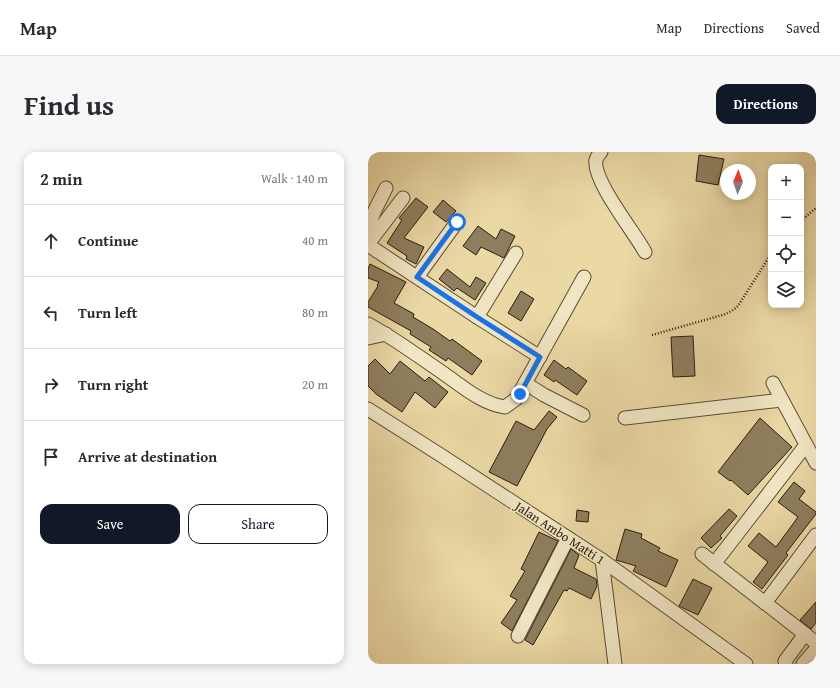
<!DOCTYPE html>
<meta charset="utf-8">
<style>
:root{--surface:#fff;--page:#f7f7f7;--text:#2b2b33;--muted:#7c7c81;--line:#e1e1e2;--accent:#111827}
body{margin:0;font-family:"Gentium Book Plus",serif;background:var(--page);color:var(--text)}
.controls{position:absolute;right:12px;top:12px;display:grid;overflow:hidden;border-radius:8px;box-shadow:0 2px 10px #0003}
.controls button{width:36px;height:36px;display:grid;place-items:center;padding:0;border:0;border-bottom:1px solid var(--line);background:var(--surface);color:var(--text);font:20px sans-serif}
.compass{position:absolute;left:352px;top:12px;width:36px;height:36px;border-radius:50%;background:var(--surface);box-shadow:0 2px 10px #0003;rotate:2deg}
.stop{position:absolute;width:12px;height:12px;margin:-9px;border:3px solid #1a73e8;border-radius:50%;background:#fff}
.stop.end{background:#1a73e8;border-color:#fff;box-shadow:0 1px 4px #0008}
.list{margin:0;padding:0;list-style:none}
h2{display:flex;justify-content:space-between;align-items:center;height:52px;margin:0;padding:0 16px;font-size:17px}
h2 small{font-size:13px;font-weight:400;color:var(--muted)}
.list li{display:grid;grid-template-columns:26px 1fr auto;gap:12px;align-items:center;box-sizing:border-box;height:72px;padding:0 16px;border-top:1px solid var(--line)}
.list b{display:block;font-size:15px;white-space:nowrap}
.list em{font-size:13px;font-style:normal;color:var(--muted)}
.actions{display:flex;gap:8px;padding:12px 16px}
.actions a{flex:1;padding:9px 0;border:1px solid var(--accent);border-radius:12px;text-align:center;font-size:14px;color:var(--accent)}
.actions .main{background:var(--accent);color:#fff}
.icon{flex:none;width:22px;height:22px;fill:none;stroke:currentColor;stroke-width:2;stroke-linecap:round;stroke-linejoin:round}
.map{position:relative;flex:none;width:448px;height:512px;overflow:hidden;border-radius:12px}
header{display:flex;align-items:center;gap:24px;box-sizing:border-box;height:56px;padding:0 20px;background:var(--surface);border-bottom:1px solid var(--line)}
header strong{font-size:19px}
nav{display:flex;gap:22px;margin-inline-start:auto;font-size:14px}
.intro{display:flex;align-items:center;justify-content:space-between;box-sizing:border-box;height:96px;padding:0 24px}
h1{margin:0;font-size:28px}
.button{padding:10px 18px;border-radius:12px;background:var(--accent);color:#fff;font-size:14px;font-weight:700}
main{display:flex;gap:24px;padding:0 24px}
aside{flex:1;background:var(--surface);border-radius:12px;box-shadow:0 2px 10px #0003}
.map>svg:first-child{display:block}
</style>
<header>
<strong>Map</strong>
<nav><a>Map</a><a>Directions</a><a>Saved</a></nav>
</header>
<div class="intro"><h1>Find us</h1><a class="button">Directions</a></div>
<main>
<aside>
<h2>2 min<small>Walk · 140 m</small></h2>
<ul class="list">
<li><svg class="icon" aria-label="ahead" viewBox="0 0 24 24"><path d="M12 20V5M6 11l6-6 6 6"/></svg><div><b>Continue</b></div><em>40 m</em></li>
<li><svg class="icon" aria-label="left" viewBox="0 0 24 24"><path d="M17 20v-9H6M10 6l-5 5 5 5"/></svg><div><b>Turn left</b></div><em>80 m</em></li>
<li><svg class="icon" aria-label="right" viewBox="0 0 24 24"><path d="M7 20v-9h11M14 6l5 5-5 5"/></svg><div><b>Turn right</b></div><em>20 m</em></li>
<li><svg class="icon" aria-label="arrive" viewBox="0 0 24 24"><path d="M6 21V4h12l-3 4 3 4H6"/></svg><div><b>Arrive at destination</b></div></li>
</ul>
<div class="actions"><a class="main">Save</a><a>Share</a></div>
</aside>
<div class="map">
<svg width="448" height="512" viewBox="0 0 448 512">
<rect width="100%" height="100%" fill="#ead8a5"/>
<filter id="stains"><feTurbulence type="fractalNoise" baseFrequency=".005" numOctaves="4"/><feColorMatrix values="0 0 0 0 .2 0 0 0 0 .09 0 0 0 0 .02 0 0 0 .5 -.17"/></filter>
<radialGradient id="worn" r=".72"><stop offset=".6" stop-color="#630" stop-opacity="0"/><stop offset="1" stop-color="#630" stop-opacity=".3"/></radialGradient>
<g fill="#8e7e5d" stroke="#2a1d0e">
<path d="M331,3L356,7L350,33L328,29Z"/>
<path d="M48,46L60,55L36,86L56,95L48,112L38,107L39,104L19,91L34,68L31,66Z"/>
<path d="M75,48L88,59L78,70L65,60Z"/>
<path d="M110,74L128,87L133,77L147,84L136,106L113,95L108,103L95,94Z"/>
<path d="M2,112L38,130L26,151L46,162L45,165L65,177L82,189L84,187L114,209L104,223L80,206L78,209L61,198L63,195L42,182L43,179L0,155V150L10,134L9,133L11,130L0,126V117Z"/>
<path d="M79,117L102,135L108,125L118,131L107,148L89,136L86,139L71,127Z"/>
<path d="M153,139L166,147L153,169L140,161Z"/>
<path d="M325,184L327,224L305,225L303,185Z"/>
<path d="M7,207L22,222L32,209L57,229L61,225L80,240L67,256L47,240L34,260L8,242L0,234V214Z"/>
<path d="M186,208L198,217L200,215L219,229L209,243L187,228L186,230L176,223Z"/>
<path d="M181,259L189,265L179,277L149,334L121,320L148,269L166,278Z"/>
<path d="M392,266L424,295L380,343L363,328L362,329L350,320Z"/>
<path d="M426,330L437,339L431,347L448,360V362L418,401L420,403L394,437L385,430L400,410L380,394L391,381L408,395L430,365L410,350Z"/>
<path d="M361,357L369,364L352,384L354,386L343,396L333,386Z"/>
<path d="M209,358L221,360L220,370L208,369Z"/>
<path d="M257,377L274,382L273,386L292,396L290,399L310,408L298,435L265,419L268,414L248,408Z"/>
<path d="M171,380L190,389L144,479L133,471L149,448L142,444L157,419L153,417Z"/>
<path d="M203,397L211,403L206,416L228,427L229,434L223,447L201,436L199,439L196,438L165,493L157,488Z"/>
<path d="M325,427L344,436L330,463L311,454Z"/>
<path d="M448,450V471L443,477L432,468Z"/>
</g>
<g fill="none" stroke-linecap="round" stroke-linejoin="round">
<defs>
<g id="minor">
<path d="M233,0C231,2 229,5 228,8C224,28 267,81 277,100"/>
<path d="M0,75L7,58L18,36"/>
<path d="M0,92L35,46"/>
<path d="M0,93L109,165L172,205"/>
<path d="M49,125L89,70"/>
<path d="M109,165L148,101"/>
<path d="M0,172C26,186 50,204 75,221C94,234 114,252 137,255L148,247L151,242L216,125"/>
<path d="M0,186L18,182"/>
<path d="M157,231L176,243L215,263"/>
<path d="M405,231L448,311"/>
<path d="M0,257L71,302L234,408L378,512"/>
<path d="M257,266L414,248"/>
<path d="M334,402L437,482"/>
<path d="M234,408L247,512"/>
<path d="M346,412L438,293"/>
<path d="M397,451L448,383"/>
<path d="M150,484L200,386"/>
<path d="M418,512L417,509L437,482L448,491"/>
<path d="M435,512L448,497"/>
</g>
</defs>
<use href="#minor" stroke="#5a4c34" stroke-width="15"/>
<g stroke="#2a1d0e" stroke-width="2.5" stroke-dasharray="1 2" stroke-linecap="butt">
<path d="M433,69L448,56"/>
<path d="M284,183L358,162L365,158L370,154L403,102"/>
</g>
<use href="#minor" stroke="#f1e6c4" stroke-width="13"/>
</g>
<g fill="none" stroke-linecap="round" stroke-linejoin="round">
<path stroke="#1a73e8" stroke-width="5" d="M89,70L49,125L109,165L172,205L152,242"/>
</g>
<g text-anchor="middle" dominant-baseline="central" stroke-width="3.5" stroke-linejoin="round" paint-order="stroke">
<g font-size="13" fill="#2a1d0e" stroke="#f1e6c4">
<text transform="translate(192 381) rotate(33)">Jalan Ambo Matti 1</text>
</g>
</g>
<rect width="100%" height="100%" filter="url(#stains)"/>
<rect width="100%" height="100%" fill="url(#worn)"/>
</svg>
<div class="controls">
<button>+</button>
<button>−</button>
<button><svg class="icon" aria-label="locate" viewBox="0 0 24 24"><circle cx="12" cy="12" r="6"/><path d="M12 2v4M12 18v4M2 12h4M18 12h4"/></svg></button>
<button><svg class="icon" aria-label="layers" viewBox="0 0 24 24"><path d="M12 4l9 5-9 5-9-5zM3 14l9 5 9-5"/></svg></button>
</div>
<svg class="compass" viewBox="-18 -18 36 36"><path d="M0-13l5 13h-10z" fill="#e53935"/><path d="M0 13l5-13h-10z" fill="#7c7c81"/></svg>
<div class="stop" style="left:89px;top:70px"></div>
<div class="stop end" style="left:152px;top:242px"></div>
</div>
</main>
